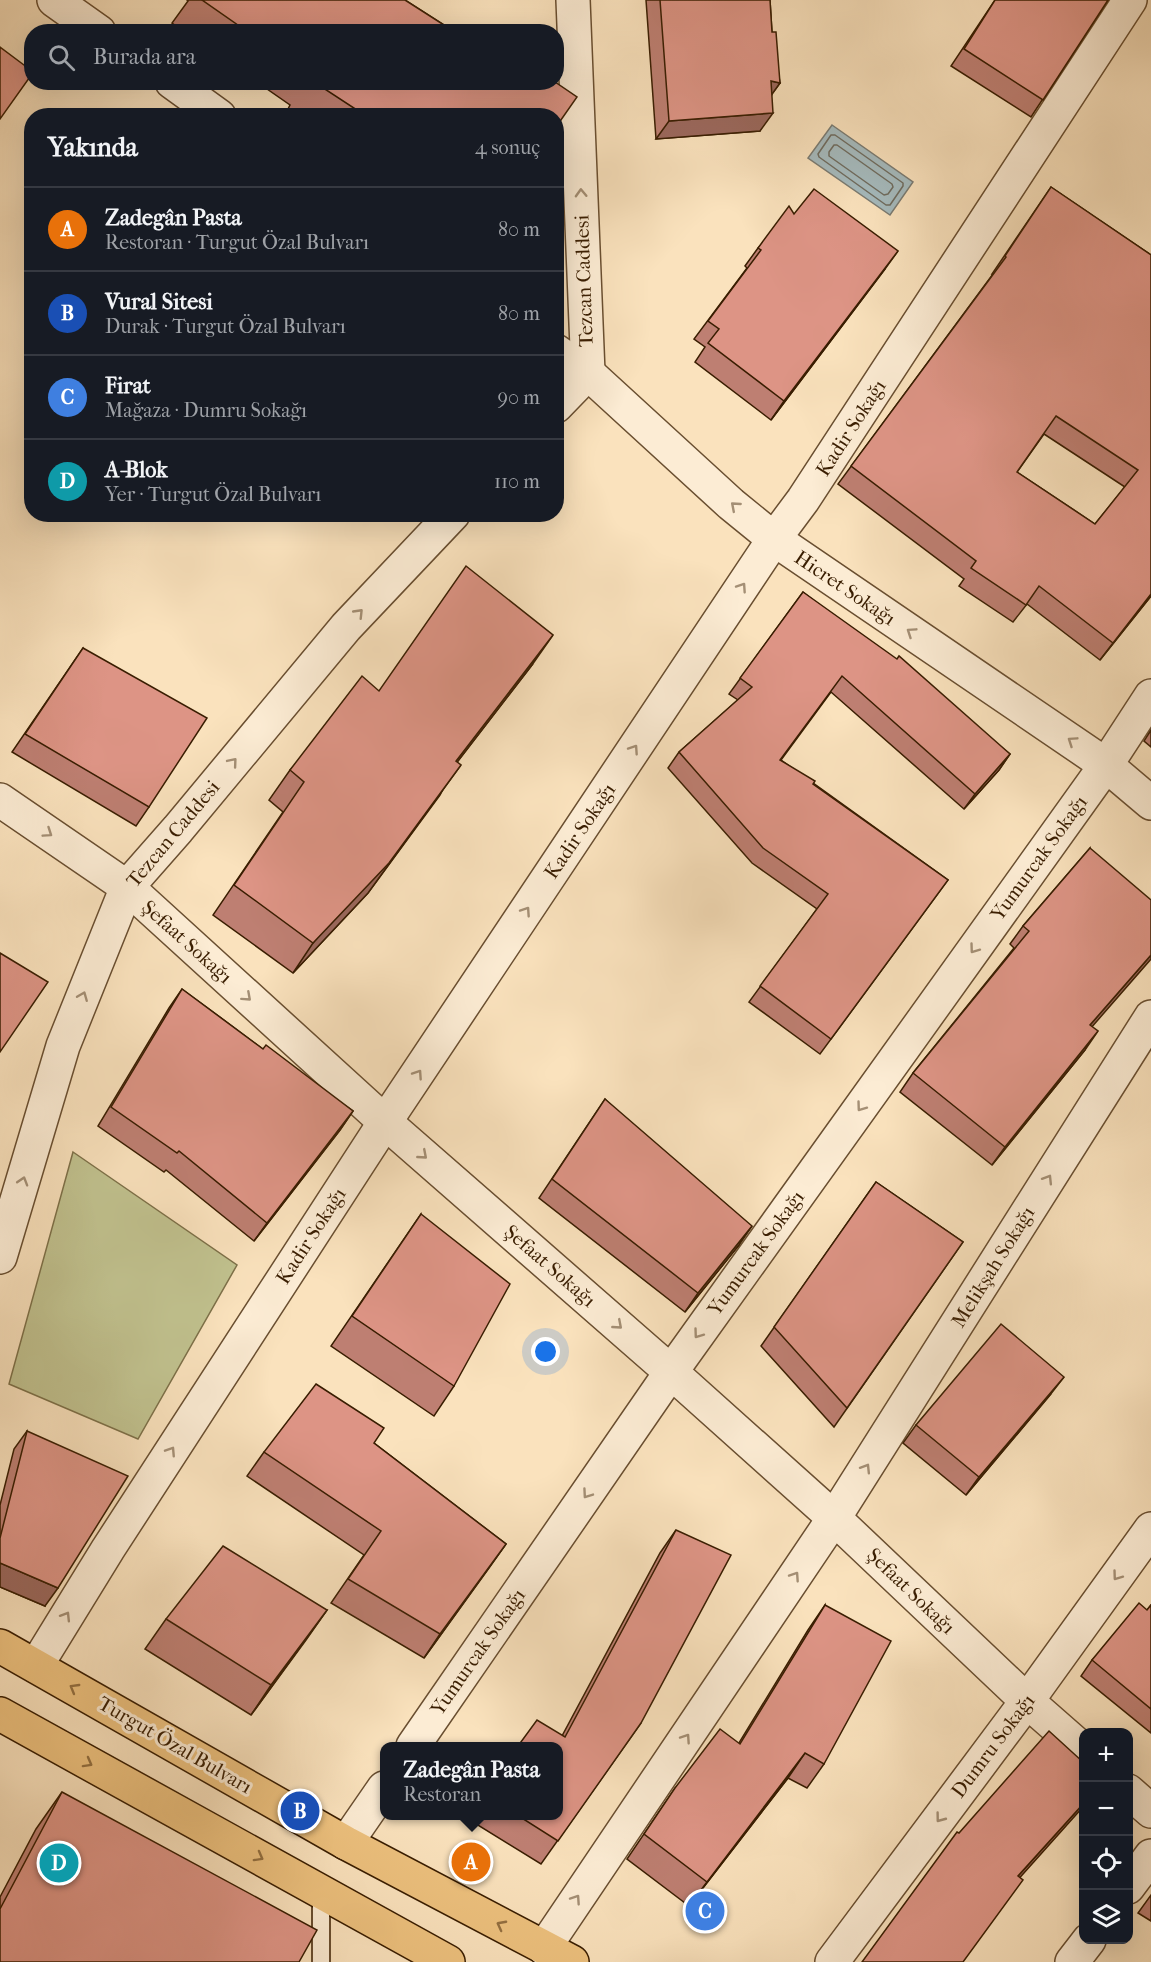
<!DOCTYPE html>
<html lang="tr">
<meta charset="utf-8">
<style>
:root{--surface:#171b24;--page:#20242c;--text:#f1f3f6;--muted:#9ea1a6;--line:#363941;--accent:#db2777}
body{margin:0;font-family:"IM FELL French Canon",serif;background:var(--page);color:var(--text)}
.controls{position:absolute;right:18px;bottom:18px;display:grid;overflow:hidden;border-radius:12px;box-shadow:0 6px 24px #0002}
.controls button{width:54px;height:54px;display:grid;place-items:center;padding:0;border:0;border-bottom:2px solid var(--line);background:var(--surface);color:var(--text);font:30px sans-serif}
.you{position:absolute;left:546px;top:1352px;width:21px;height:21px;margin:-15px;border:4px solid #fff;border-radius:50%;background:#1a73e8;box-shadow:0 0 0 9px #1a73e833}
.badge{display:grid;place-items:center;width:39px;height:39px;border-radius:50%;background:var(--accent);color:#fff;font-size:20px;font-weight:700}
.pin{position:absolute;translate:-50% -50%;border:3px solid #fff;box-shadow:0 2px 6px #0006}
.popup{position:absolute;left:380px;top:1742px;width:183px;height:78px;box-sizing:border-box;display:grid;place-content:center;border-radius:12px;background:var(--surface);filter:drop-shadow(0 2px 4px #0005);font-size:20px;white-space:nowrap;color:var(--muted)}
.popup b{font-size:22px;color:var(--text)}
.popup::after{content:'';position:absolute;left:50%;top:100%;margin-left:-12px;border:12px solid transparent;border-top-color:var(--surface)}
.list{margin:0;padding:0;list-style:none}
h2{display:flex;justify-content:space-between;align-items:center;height:78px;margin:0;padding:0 24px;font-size:26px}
h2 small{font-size:20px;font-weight:400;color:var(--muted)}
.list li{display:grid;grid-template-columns:39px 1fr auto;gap:18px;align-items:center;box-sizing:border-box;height:84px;padding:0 24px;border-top:2px solid var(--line)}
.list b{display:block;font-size:22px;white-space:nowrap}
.list p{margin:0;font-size:20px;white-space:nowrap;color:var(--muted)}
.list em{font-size:20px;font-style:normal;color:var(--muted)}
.icon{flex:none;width:33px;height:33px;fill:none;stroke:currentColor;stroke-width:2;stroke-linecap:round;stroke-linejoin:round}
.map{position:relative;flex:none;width:1151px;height:1962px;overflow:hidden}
.search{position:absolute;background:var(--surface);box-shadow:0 6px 24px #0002;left:24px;top:24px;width:540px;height:66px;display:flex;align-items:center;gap:15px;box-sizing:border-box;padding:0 21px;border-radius:24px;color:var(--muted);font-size:22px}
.panel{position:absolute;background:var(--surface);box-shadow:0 6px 24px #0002;left:24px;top:108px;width:540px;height:414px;border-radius:24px}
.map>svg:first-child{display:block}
</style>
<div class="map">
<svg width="1151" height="1962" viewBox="0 0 1151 1962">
<rect width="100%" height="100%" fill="#fae2bd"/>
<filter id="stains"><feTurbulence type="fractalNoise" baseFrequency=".00333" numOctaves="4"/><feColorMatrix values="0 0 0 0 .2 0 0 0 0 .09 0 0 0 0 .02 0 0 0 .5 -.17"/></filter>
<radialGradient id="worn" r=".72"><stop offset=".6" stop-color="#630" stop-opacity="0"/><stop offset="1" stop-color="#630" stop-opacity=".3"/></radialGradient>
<path fill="#c1c28f" stroke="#7d7048" stroke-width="1.5" d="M73,1152L237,1265L138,1439L9,1384Z"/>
<path fill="#a5babd" stroke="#7a7b72" stroke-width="1.5" d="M832,125L913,182L890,215L808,158Z"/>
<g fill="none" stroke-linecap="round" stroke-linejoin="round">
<g stroke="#6f6c5f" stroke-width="1.5">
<path d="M831,135H835L903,183V186L890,205H886L819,157L818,154Z"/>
<path d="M834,145H837L892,184L893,187L888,194L884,195L829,156V152Z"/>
</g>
<defs>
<path id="service" d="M321,1892V1962"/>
<g id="minor">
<path d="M54,0L99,32"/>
<path d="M172,82L219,116"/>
<path d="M556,351L588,373L731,504L774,539L1106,765L1151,803"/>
<path d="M0,800L127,887L385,1122L671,1372L834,1518L1027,1701L1084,1751"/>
<path d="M36,1666L108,1549L385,1122L774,539L803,500L1130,0"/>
<path d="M413,1746L671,1372L1106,765L1151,696"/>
<path d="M1128,1791L1151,1811"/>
<path d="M346,1843L384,1788"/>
<path d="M544,1948L834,1518L1151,1017"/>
<path d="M832,1962L1027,1701L1151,1529"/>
</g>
<g id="tertiary">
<path d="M556,406L588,373L573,0"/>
<path d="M0,1257L63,1046L127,887L178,829L346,627L453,514"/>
<path d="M1128,1887L1151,1856"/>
<path d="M1072,1962L1089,1940"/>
</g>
<g id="primary">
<path d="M0,1646L346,1843L572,1962"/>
<path d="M0,1714L448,1962"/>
</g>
</defs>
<use href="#service" stroke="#694e30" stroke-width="20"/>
<use href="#minor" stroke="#694e30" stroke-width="36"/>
<use href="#tertiary" stroke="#694e30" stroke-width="36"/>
<use href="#primary" stroke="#391d01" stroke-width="36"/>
<use href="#service" stroke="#fcecd4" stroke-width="16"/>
<use href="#minor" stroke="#fcecd4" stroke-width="33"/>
<use href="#tertiary" stroke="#fcecd4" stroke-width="33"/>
<use href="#primary" stroke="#edc17e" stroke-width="33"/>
</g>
<g fill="#be7f72" stroke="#391d01" stroke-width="1.5" fill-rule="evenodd">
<path d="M187,0H405L455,32H184L172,23L188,1Z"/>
<path d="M646,0H770L772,32L780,83L772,94L760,131L656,139Z"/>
<path d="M995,0H1108L1031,117L951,66Z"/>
<path d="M257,82H555L556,116H298L288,109L290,105Z"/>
<path d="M1051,187L1151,255V596L1100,660L1027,604L1013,622L959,586L964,579L838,484L993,274H992ZM1044,434L1125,487L1095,524L1017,472Z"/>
<path d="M794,214L885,269L771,420L695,362L705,347L694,339L747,268L745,266L758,248Z"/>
<path d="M803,592L1010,754L999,770L964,809L831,692L781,760L948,880L820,1054L749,1002L817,909L752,863L668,768L679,752L738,700L729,694Z"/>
<path d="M83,648L149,807L136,826L12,752Z"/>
<path d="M532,665L457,762L440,795L368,893L293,973L213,915L283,812L269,800L290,770L379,691Z"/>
<path d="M1151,730V747L1144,741Z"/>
<path d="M1090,848L1092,1027L1085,1050L992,1165L900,1092L913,1073L1014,948L1010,944L1023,926Z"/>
<path d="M182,989L263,1049L353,1111L340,1130L254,1241L166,1170L164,1172L98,1126L169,1008Z"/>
<path d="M605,1099L739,1245L685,1312L539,1198Z"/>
<path d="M876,1182L963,1242L834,1427L761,1346Z"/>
<path d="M421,1214L454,1386L434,1416L331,1346Z"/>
<path d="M1050,1395L966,1495L903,1443L916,1425Z"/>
<path d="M27,1431L45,1606L0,1587V1505L14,1449Z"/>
<path d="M374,1443L506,1544L424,1658L331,1603L364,1555L247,1476L264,1452Z"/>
<path d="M676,1530L641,1723L541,1864L468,1819L470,1815H558L562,1736L660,1553Z"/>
<path d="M825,1605L824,1764L807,1788L788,1778L689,1906L627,1859L675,1788L739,1743L808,1630Z"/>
<path d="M1151,1605V1733L1081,1676L1092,1660L1147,1610Z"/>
<path d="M327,1610L251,1715L145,1649L166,1619Z"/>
<path d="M62,1792L0,1962V1897L36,1829Z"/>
<path d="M1151,1895V1921L1138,1913Z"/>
</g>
<g fill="#9b685d" stroke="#391d01" stroke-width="1.5">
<path d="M771,81L780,83L767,101Z"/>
<path d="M773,113L760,131L656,139L669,121Z"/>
<path d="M898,251L885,269L771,420L784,401Z"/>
<path d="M1151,594V596L1100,660L1113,643Z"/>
<path d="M553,635L532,665L435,791L456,761Z"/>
<path d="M1010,754L999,770L964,809L975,794Z"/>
<path d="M461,765L368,893L293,973L313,943Z"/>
<path d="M1151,955V959L1077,1044L1090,1025Z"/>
<path d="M1098,1031L1085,1050L992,1165L1005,1147Z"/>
<path d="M353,1111L340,1130L254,1241L267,1223Z"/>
<path d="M752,1226L739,1245L685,1312L698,1293Z"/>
<path d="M1064,1377L1050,1395L966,1495L979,1477Z"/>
<path d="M506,1544L489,1568L424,1658L440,1634Z"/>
<path d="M0,1563L58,1588L45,1606L0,1587Z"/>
<path d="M327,1610L306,1640L251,1715L271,1685Z"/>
<path d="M805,1753L788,1778L689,1906L707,1882Z"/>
<path d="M1083,1804V1807L1006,1893L1018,1876Z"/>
</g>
<g fill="#dd9485" stroke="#391d01" stroke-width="1.5" fill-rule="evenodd">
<path d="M202,0H405L455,32H248Z"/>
<path d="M660,0H770L772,32H776L780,83L771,81L773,113L669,121Z"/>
<path d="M995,0H1108L1043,100L964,49Z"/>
<path d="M0,47L32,71V74L0,119Z"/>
<path d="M314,82H555L577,97L556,127V116H366Z"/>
<path d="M1051,187L1151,255V594L1113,643L1039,586L1026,605L971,568L976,561L851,466L1006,257L1005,256ZM1056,416L1138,470L1095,524L1017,472Z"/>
<path d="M814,189L898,251L784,401L708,343L719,329L708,321L761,250L758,248L789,206L794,214Z"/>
<path d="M466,566L553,635L456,761L461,765L389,863L313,943L234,885L304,782L290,770L362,676L379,691Z"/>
<path d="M803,592L897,659L899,656L1010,754L975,794L842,676L780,760L815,781L813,784L948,880L831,1039L760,986L828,894L763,848L679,752L752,687L740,678Z"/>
<path d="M83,648L207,718L149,807L25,734Z"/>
<path d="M1090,848L1151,900V955L1090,1025L1098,1031L1005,1147L913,1073L1029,931L1023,926Z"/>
<path d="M0,953L48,982L0,1052Z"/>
<path d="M182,989L263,1049L266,1045L353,1111L267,1223L179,1151L177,1153L111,1107Z"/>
<path d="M605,1099L752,1226L698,1293L552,1179Z"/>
<path d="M876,1182L963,1242L847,1408L774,1327Z"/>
<path d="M421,1214L510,1284L454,1386L352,1316Z"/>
<path d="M1001,1324L1064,1377L979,1477L916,1425Z"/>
<path d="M316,1384L384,1428L374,1443L506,1544L440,1634L348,1579L381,1531L264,1452Z"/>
<path d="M27,1431L128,1476L58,1588L0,1563V1538Z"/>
<path d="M676,1530L731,1555L641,1723L558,1841L517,1815H558V1746H518L537,1720L565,1737Z"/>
<path d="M223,1546L327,1610L271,1685L166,1619Z"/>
<path d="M1139,1603L1147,1610L1151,1605V1709L1092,1660Z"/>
<path d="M825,1605L891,1641L824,1764L805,1753L707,1882L644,1834L675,1788L720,1729L740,1744Z"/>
<path d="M1049,1731L1083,1762V1804L1018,1876L1023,1880L963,1962H862L957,1832L959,1833Z"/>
<path d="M62,1792L317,1930L299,1962H0V1909Z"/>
</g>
<defs><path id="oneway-chevron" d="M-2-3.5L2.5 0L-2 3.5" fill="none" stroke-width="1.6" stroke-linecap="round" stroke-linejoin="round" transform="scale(1.5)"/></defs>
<g stroke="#a48f75">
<use href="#oneway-chevron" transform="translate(581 193) rotate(-92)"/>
<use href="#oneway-chevron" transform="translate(735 506) rotate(-139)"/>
<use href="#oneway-chevron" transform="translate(742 587) rotate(-56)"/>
<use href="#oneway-chevron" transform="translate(359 613) rotate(-46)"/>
<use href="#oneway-chevron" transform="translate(911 632) rotate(-146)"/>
<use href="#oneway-chevron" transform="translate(1072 741) rotate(-146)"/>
<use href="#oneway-chevron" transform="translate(634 749) rotate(-56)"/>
<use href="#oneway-chevron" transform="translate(233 762) rotate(-50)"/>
<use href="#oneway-chevron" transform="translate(48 833) rotate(34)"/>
<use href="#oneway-chevron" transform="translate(526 911) rotate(-56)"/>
<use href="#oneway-chevron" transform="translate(974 949) rotate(126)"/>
<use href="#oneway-chevron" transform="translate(83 996) rotate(-68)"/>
<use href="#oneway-chevron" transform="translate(247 997) rotate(42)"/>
<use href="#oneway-chevron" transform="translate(418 1074) rotate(-56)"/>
<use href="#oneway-chevron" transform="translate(861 1107) rotate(126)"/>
<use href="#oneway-chevron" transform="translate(423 1155) rotate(41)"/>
<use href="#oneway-chevron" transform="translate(1048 1179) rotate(-58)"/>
<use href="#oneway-chevron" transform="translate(23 1181) rotate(-73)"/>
<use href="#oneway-chevron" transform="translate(618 1325) rotate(41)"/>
<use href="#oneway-chevron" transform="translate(698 1334) rotate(126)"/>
<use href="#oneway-chevron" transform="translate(171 1451) rotate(-57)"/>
<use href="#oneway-chevron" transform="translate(866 1468) rotate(-58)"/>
<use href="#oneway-chevron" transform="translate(587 1494) rotate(125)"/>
<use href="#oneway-chevron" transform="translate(795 1576) rotate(-56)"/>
<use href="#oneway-chevron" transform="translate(1117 1576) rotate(126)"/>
<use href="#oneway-chevron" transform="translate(66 1616) rotate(-58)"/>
<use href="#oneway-chevron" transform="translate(686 1738) rotate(-56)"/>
<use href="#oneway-chevron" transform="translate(940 1818) rotate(127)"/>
<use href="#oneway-chevron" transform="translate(576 1899) rotate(-56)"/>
</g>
<g stroke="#936f40">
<use href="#oneway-chevron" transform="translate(74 1688) rotate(-150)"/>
<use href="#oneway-chevron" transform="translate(88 1763) rotate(29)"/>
<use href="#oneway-chevron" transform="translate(259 1857) rotate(29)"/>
<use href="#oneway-chevron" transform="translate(501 1925) rotate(-152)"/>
</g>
<g text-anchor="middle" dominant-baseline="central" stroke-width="6" stroke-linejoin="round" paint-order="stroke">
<g font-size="20" fill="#391d01" stroke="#fcecd4">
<text transform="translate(584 281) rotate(-92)">Tezcan Caddesi</text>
<text transform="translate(851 428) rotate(-57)">Kadir Sokağı</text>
<text transform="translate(845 588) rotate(34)">Hicret Sokağı</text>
<text transform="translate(580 831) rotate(-56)">Kadir Sokağı</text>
<text transform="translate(173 834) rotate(-50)">Tezcan Caddesi</text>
<text transform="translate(1039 858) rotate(-54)">Yumurcak Sokağı</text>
<text transform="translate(187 942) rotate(42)">Şefaat Sokağı</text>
<text transform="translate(311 1236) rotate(-57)">Kadir Sokağı</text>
<text transform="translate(756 1253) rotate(-54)">Yumurcak Sokağı</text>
<text transform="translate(550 1266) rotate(41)">Şefaat Sokağı</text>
<text transform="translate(993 1267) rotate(-58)">Melikşah Sokağı</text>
<text transform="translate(911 1591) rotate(44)">Şefaat Sokağı</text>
<text transform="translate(478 1652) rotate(-55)">Yumurcak Sokağı</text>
<text transform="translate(175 1745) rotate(30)">Turgut Özal Bulvarı</text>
<text transform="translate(993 1746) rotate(-53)">Dumru Sokağı</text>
</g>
</g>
<rect width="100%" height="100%" filter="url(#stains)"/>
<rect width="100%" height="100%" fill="url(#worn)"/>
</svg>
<div class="controls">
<button>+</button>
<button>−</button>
<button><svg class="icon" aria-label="locate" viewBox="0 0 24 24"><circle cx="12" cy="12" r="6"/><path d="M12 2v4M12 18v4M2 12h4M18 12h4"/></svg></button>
<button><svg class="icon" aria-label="layers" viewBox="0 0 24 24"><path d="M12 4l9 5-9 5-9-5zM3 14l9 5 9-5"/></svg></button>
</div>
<div class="you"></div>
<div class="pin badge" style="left:471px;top:1862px;background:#e8710a">A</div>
<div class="popup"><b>Zadegân Pasta</b>Restoran</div>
<div class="pin badge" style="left:300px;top:1811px;background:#1a4fb4">B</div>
<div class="pin badge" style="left:705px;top:1911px;background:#3f7fe0">C</div>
<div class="pin badge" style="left:59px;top:1863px;background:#0f9aa8">D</div>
<div class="search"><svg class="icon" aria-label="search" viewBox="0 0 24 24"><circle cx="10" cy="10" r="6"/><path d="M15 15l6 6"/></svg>Burada ara</div>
<section class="panel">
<h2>Yakında<small>4 sonuç</small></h2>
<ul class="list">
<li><span class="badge" style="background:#e8710a">A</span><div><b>Zadegân Pasta</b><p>Restoran · Turgut Özal Bulvarı</p></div><em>80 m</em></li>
<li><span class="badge" style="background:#1a4fb4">B</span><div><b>Vural Sitesi</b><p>Durak · Turgut Özal Bulvarı</p></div><em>80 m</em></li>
<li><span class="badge" style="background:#3f7fe0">C</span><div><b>Firat</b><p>Mağaza · Dumru Sokağı</p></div><em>90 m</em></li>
<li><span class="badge" style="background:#0f9aa8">D</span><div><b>A-Blok</b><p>Yer · Turgut Özal Bulvarı</p></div><em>110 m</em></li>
</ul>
</section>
</div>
